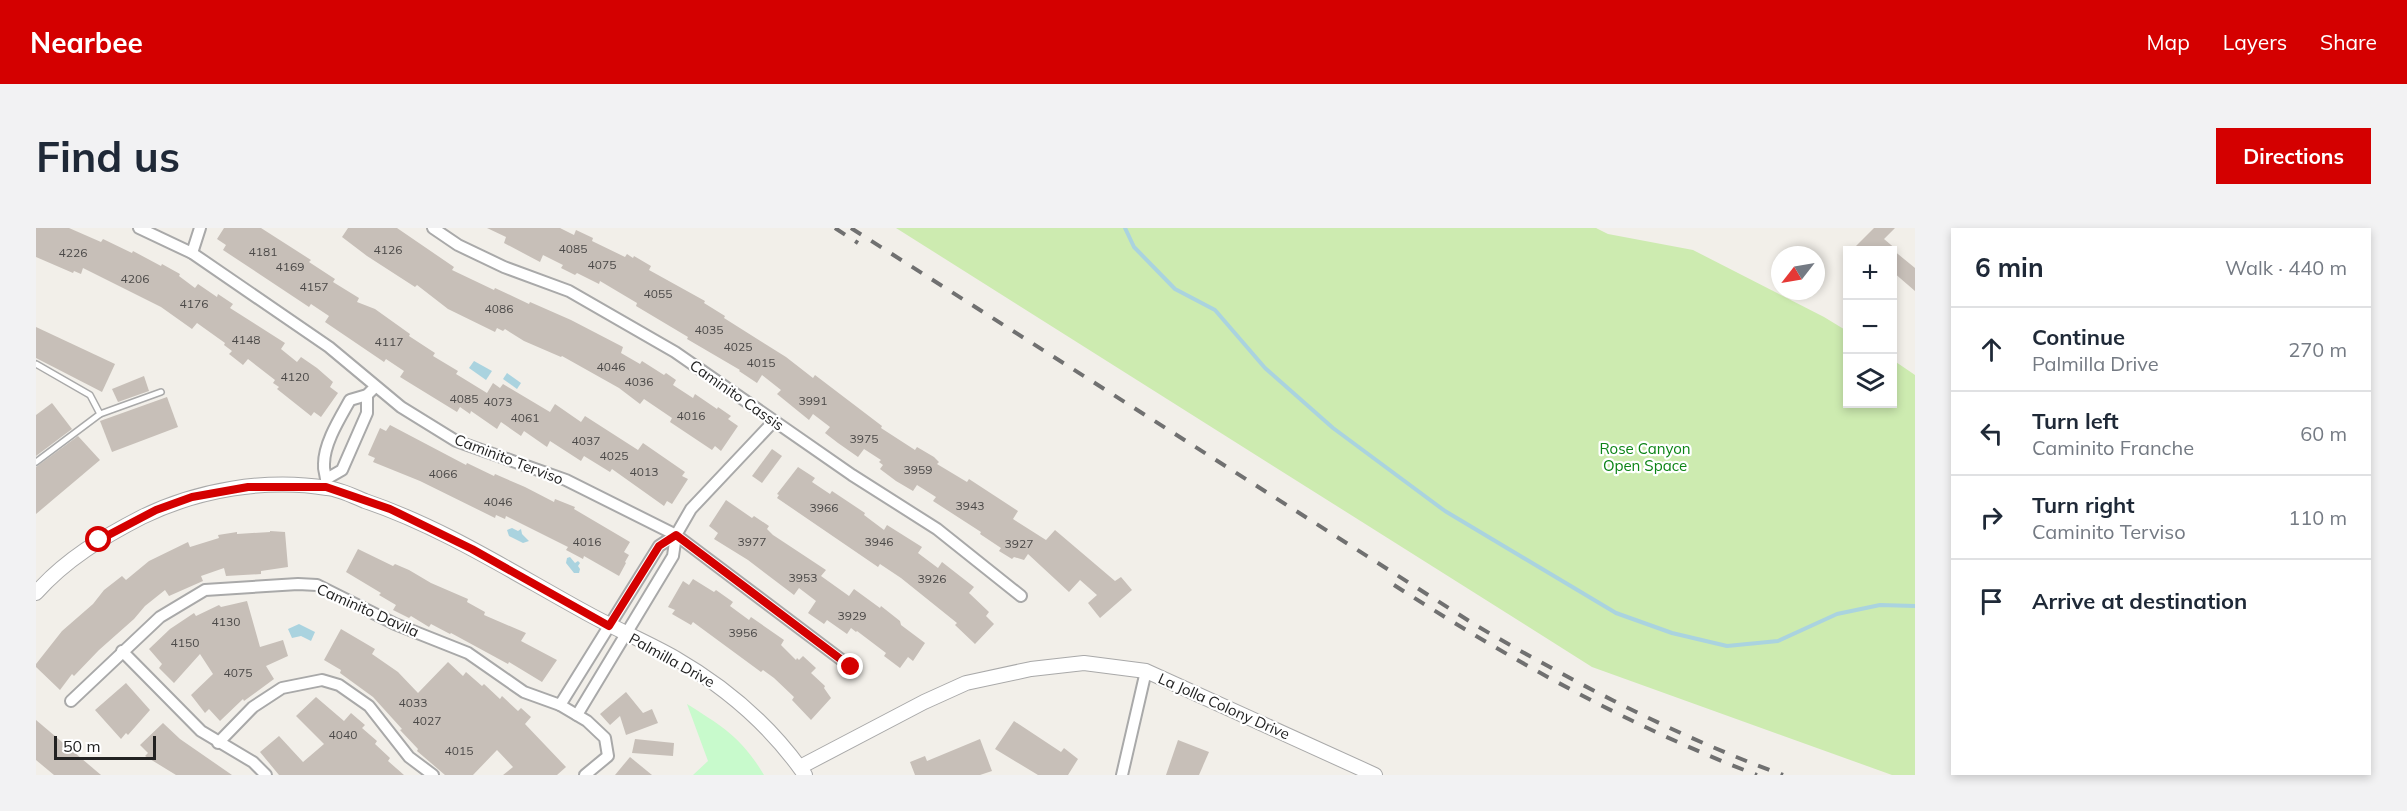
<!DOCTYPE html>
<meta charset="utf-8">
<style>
:root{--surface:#fff;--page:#f2f2f3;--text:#1f2937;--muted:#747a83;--line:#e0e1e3;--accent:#d40000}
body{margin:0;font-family:Mulish,sans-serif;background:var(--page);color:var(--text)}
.controls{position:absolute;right:18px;top:18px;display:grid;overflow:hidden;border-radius:0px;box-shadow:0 3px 9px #0003}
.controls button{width:54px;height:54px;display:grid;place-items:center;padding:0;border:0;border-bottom:2px solid var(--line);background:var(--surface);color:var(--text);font:30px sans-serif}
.compass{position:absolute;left:1735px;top:18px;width:54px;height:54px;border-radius:50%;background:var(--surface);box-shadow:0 3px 9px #0003;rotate:239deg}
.scale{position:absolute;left:18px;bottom:15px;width:102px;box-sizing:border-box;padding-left:6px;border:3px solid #222;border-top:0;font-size:16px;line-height:21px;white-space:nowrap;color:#222;-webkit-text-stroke:4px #fff;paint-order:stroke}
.stop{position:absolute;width:18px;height:18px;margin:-14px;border:4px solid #d40000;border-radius:50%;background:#fff}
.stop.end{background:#d40000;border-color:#fff;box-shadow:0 2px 6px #0008}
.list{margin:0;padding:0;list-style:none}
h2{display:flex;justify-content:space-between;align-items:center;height:78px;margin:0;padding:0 24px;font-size:26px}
h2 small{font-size:20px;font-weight:400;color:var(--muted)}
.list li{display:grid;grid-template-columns:39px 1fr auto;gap:18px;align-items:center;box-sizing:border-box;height:84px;padding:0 24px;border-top:2px solid var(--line)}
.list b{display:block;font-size:22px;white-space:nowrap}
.list p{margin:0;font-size:20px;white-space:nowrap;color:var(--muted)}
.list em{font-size:20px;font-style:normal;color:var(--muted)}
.icon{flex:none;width:33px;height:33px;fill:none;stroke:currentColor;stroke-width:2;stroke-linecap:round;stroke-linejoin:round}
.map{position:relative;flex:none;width:1879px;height:547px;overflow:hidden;border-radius:0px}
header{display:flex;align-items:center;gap:36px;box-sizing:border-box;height:84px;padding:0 30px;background:var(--accent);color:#fff}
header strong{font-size:28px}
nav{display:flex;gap:33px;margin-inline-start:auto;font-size:21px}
.intro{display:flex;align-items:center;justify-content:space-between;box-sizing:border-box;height:144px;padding:0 36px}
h1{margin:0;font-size:42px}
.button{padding:15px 27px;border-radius:0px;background:var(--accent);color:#fff;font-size:21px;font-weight:700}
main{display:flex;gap:36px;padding:0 36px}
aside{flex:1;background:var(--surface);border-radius:0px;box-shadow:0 3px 9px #0003}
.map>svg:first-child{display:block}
</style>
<header>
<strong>Nearbee</strong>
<nav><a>Map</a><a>Layers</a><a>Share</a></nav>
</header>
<div class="intro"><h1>Find us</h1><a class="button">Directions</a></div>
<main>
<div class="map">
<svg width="1879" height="547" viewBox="0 0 1879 547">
<rect width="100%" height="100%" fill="#f2efe9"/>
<path fill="#cdebb0" d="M860,0H1560L1572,6L1657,22L1788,89L1811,103L1812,176H1856L1857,132L1879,147V547H1856L1556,439Z"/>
<path fill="#c8facc" d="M651,476C686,498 706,510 728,547H657L672,533Z"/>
<g fill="#aad3df">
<path d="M438,133L456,143L450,152L433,140Z"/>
<path d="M471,145L485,155L481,161L467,151Z"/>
<path d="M476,300L482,303L485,301L486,306L493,313L487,315L473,308L471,302Z"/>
<path d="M534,329L539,335L542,333L544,335L542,338L544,341L543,345H538L530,335L531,330Z"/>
<path d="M263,396L279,404L275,413L265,408L256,410L252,401Z"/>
</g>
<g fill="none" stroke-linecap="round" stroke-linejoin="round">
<path stroke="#aad3df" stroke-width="4" d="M1089,0L1098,19L1139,61L1179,82L1229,140L1297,200L1409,283L1580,385L1636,405L1691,418L1742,413L1801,386L1844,377L1879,378"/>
</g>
<g fill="#c7bfb8">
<path d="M0,0H33L65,14L67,11L96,25L97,23L125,38L126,36L144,46L143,48L159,60L162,56L181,69L182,66L197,76L194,80L249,115L245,121L261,134L265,129L281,140L297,154L294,159L302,165L285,189L278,184L275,188L241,161L243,159L237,155L239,152L212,131L207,137L193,126L196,123L188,117L189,115L161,95L156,101L125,79L47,40L45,46L38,43L37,45L0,29Z"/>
<path d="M188,0H225L275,32L273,34L299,51L297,54L323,70L321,74L339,81L374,106L373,108L399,125L397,128L422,143L420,146L451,165L457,155L464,160L467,156L514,184L519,176L545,194L549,188L602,222L607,215L649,244L646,248L652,251L636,276L631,273L628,278L576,241L574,244L548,228L545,233L514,213L511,219L488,203L485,208L465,194L461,201L435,183L434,186L424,179L421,184L364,149L368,143L350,131L348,134L289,94L293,88L275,76L273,79L187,22L190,17L181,11Z"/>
<path d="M312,0H361L418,39L416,42L458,62L459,60L493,76L494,74L535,92L587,119L585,125L604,136L606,133L628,147L630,145L640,152L637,157L657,170L659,166L681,181L682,179L695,188L692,191L702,198L685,223L679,218L676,222L634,194L636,190L608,171L604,176L583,160L526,128L525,129L488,113L469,101L467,103L461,100L459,104L412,81L381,57L379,59L331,28L306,9Z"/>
<path d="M451,0H524L538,7L540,2L557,10L556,13L589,29L591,26L597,30L598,28L615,38L613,42L669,73L668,75L689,88L688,90L750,129L777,150L779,147L846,198L845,200L879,222L881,219L898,229L903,234L901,236L931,254L933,251L982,283L977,291L1010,312L1019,302L1079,353L1085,349L1096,362L1064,390L1052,375L1061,367L1044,352L1033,364L992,326L988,332L978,329L976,331L963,323L965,320L944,306L945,304L897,273L900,269L881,257L877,263L860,253L844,241L847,237L843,234L845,232L828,221L822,229L802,215L789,205L794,199L777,186L773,192L741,166L745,162L726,147L721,155L703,143L704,142L651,111L652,109L600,78L601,75L564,53L563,56L541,45L539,47L525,40L527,37L507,27L504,34L468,15L470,9Z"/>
<path d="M1838,0H1859L1848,11L1861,22H1857L1879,40V63L1857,44V22H1816Z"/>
<path d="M0,99L79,136L66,164L0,130Z"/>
<path d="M108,148L113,163L82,174L76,161Z"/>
<path d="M131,169L142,199L76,224L64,193Z"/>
<path d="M16,175L36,201L0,228V187Z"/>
<path d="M354,197L430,237L431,235L458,248L459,246L489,259L518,274L519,271L539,279L538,281L594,314L588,324L593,327L589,334L590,335L583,348L548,328L547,331L530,322L532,319L470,288L469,291L460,287L459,290L384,253L337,234L339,230L332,227L344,200L350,203Z"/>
<path d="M42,208L64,232L0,286V239Z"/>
<path d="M736,221L746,228L726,255L716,248Z"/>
<path d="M762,239L779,250L776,254L794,266L796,263L829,285L828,287L848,302L851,297L886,319L882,325L902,340L906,334L938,359L933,365L953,384L950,388L958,396L939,416L919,397L921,395L865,350L844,336L842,339L741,270L743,267L741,266Z"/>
<path d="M690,272L716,290L718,288L733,298L731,301L737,307L790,342L785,348L813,368L818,361L844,380L845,378L864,393L865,397L889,415L877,433L872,429L864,440L848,428L850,425L821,403L820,404L815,400L811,406L791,392L788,396L772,385L780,373L763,360L758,367L712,332L678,311L682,305L673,298Z"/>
<path d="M234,303L249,304L252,339L225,343V346L190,348L188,340L165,348L167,353L133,368L129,362L109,378L98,391L63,422L38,448L36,446L24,462L0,439V436L26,403L57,376L68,362L86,348L90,352L113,333L152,314L154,319L183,310L182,307L201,304V306L234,304Z"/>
<path d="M322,321L357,338L359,336L373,342L395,355L432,371L431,374L449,384L448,387L490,405L485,413L521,432L506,454L473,434L472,436L415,405L414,406L395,396L393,399L375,388L373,390L357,382L360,377L343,367L345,365L310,344Z"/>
<path d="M657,351L678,364L680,362L697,374L694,378L713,392L715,389L748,412L745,417L760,432L761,430L763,432L767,428L780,440L775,445L789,458L788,460L795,470L775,492L756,472L758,469L738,450L727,442L725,444L657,394L655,397L636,386L639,382L632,379L647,353L653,357Z"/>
<path d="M211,373L224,419L247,412L252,428L230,438L238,451L208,473L207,471L184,493L173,481L169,485L155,467L177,446L164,426L138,455L123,440L126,436L113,421L134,401L158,385L160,388L183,377L185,379Z"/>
<path d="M305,401L339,421L336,426L362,444L382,465L412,434L427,448L430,444L446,458L448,456L464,471L466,468L482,483L485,480L495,489L489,496L530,539L521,547H467L477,539L461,522L437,547H409L381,523L382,521L364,502L366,501L337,469L304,445L305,442L288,432Z"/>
<path d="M90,455L114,482L92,507L90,505L85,511L59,482Z"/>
<path d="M590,464L607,485L616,481L622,495L590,507L584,488L574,497L564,486Z"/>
<path d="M280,469L308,493L315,485L329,497L326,500L341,513L339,516L354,530L352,533L368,547H243L224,524L243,508L267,534L288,516L260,488Z"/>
<path d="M0,492L65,547H18L0,532Z"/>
<path d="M978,493L1025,524L1028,520L1042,531L1032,547H1002L959,521Z"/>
<path d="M127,495L144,511L196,547H140L109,528L112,525L104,517Z"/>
<path d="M599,511L638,515L637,528L596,525Z"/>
<path d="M944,511L956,543L944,547H879L874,534L889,528L891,533Z"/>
<path d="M1142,512L1173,524L1163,547H1130Z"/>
<path d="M594,529L616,547H579Z"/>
</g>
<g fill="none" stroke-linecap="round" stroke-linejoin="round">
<defs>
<g id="service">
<path d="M0,136L54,167L64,186L125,164"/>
<path d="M0,234L64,186"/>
</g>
<g id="minor">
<path d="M103,0L156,25L293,119L365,179L420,213L530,252L640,307L815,439"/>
<path d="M397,0L422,17L468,39L533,63L639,124L816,247L901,301L985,368"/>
<path d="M156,25L164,0"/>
<path d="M292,250L306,242L331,185V167"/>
<path d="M290,259C292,249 287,245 288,236C288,215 304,190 314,172L331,167L339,159"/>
<path d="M86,423L165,503L217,534L230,547"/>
<path d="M35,473L124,389L169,362L262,356L281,357L359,396L432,425L488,464L524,477L551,493L569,510L572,528L549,547"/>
<path d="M524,477L623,318L640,307"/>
<path d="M541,487L637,328L640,307L655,281L738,193"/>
<path d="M182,515L217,479L246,460L286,452L303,457L333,478L373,529L397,547"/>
<path d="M1086,547L1110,443"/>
</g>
<g id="tertiary">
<path d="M0,365C29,332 67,309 106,289C161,262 230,250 291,260C303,261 317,268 329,273C406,299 476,344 547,383C577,400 609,413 639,430C691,460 735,498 769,547"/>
<path d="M764,539L888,474L930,455L995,441L1048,435L1110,443L1339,547"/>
</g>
</defs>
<use href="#service" stroke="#a9a9a9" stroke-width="8"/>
<use href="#minor" stroke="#a9a9a9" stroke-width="14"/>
<use href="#tertiary" stroke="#a9a9a9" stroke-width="16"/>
<use href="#service" stroke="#fff" stroke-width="5"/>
<use href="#minor" stroke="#fff" stroke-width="10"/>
<use href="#tertiary" stroke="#fff" stroke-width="14"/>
<g stroke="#707070" stroke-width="4" stroke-dasharray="12 12" stroke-linecap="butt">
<path d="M799,0L822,15"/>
<path d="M815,0L1441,398C1539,455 1640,508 1747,547"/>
<path d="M1358,357C1473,431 1593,498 1721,547"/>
</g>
</g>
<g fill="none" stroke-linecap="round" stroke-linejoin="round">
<path stroke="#d40000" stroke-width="8" d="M63,312L120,282L156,269L212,259H290L354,281L436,321L573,398L623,318L640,307L815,439"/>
</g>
<g text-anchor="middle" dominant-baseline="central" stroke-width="4.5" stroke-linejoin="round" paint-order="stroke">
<g font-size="12" fill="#4b4948">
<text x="537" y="20">4085</text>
<text x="352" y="21">4126</text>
<text x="227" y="23">4181</text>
<text x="37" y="24">4226</text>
<text x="566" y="36">4075</text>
<text x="254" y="38">4169</text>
<text x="99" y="50">4206</text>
<text x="278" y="58">4157</text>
<text x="622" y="65">4055</text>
<text x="158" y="75">4176</text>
<text x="463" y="80">4086</text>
<text x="673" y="101">4035</text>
<text x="210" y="111">4148</text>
<text x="353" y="113">4117</text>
<text x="702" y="118">4025</text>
<text x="725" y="134">4015</text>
<text x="575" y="138">4046</text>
<text x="259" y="148">4120</text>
<text x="603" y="153">4036</text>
<text x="428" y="170">4085</text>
<text x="777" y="172">3991</text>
<text x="462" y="173">4073</text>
<text x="655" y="187">4016</text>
<text x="489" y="189">4061</text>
<text x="828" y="210">3975</text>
<text x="550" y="212">4037</text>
<text x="578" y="227">4025</text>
<text x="882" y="241">3959</text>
<text x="608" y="243">4013</text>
<text x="407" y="245">4066</text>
<text x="462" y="273">4046</text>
<text x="934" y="277">3943</text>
<text x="788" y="279">3966</text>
<text x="551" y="313">4016</text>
<text x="716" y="313">3977</text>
<text x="843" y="313">3946</text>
<text x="983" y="315">3927</text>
<text x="767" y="349">3953</text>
<text x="896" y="350">3926</text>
<text x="816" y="387">3929</text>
<text x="190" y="393">4130</text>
<text x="707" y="404">3956</text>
<text x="149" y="414">4150</text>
<text x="202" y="444">4075</text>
<text x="377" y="474">4033</text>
<text x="391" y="492">4027</text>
<text x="307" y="506">4040</text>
<text x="423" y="522">4015</text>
</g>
<g font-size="15" fill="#222" stroke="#fff">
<text transform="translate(701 167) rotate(35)">Caminito Cassis</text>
<text transform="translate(473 231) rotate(21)">Caminito Terviso</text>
<text transform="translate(332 382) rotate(24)">Caminito Davila</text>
<text transform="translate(636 432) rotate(29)">Palmilla Drive</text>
<text transform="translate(1188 478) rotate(24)">La Jolla Colony Drive</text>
</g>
<g font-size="15" fill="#0c8416" stroke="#fff">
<text x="1609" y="220">Rose Canyon<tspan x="1609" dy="17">Open Space</tspan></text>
</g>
</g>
</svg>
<div class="controls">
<button>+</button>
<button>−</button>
<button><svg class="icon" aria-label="layers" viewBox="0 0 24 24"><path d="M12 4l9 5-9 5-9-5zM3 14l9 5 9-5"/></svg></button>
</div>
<svg class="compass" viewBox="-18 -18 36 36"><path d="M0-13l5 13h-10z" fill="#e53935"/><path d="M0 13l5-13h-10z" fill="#747a83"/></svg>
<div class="scale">50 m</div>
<div class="stop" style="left:63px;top:312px"></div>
<div class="stop end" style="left:815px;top:439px"></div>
</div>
<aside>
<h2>6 min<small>Walk · 440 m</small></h2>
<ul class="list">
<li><svg class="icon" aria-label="ahead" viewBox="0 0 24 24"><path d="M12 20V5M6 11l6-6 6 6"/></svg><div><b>Continue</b><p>Palmilla Drive</p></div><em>270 m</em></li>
<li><svg class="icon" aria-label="left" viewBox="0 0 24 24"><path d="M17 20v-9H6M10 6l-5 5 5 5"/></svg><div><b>Turn left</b><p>Caminito Franche</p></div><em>60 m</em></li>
<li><svg class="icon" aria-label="right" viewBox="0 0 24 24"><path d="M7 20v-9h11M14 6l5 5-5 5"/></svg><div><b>Turn right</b><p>Caminito Terviso</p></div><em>110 m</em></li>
<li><svg class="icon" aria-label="arrive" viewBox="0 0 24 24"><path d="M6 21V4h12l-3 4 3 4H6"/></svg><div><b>Arrive at destination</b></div></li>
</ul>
</aside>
</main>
